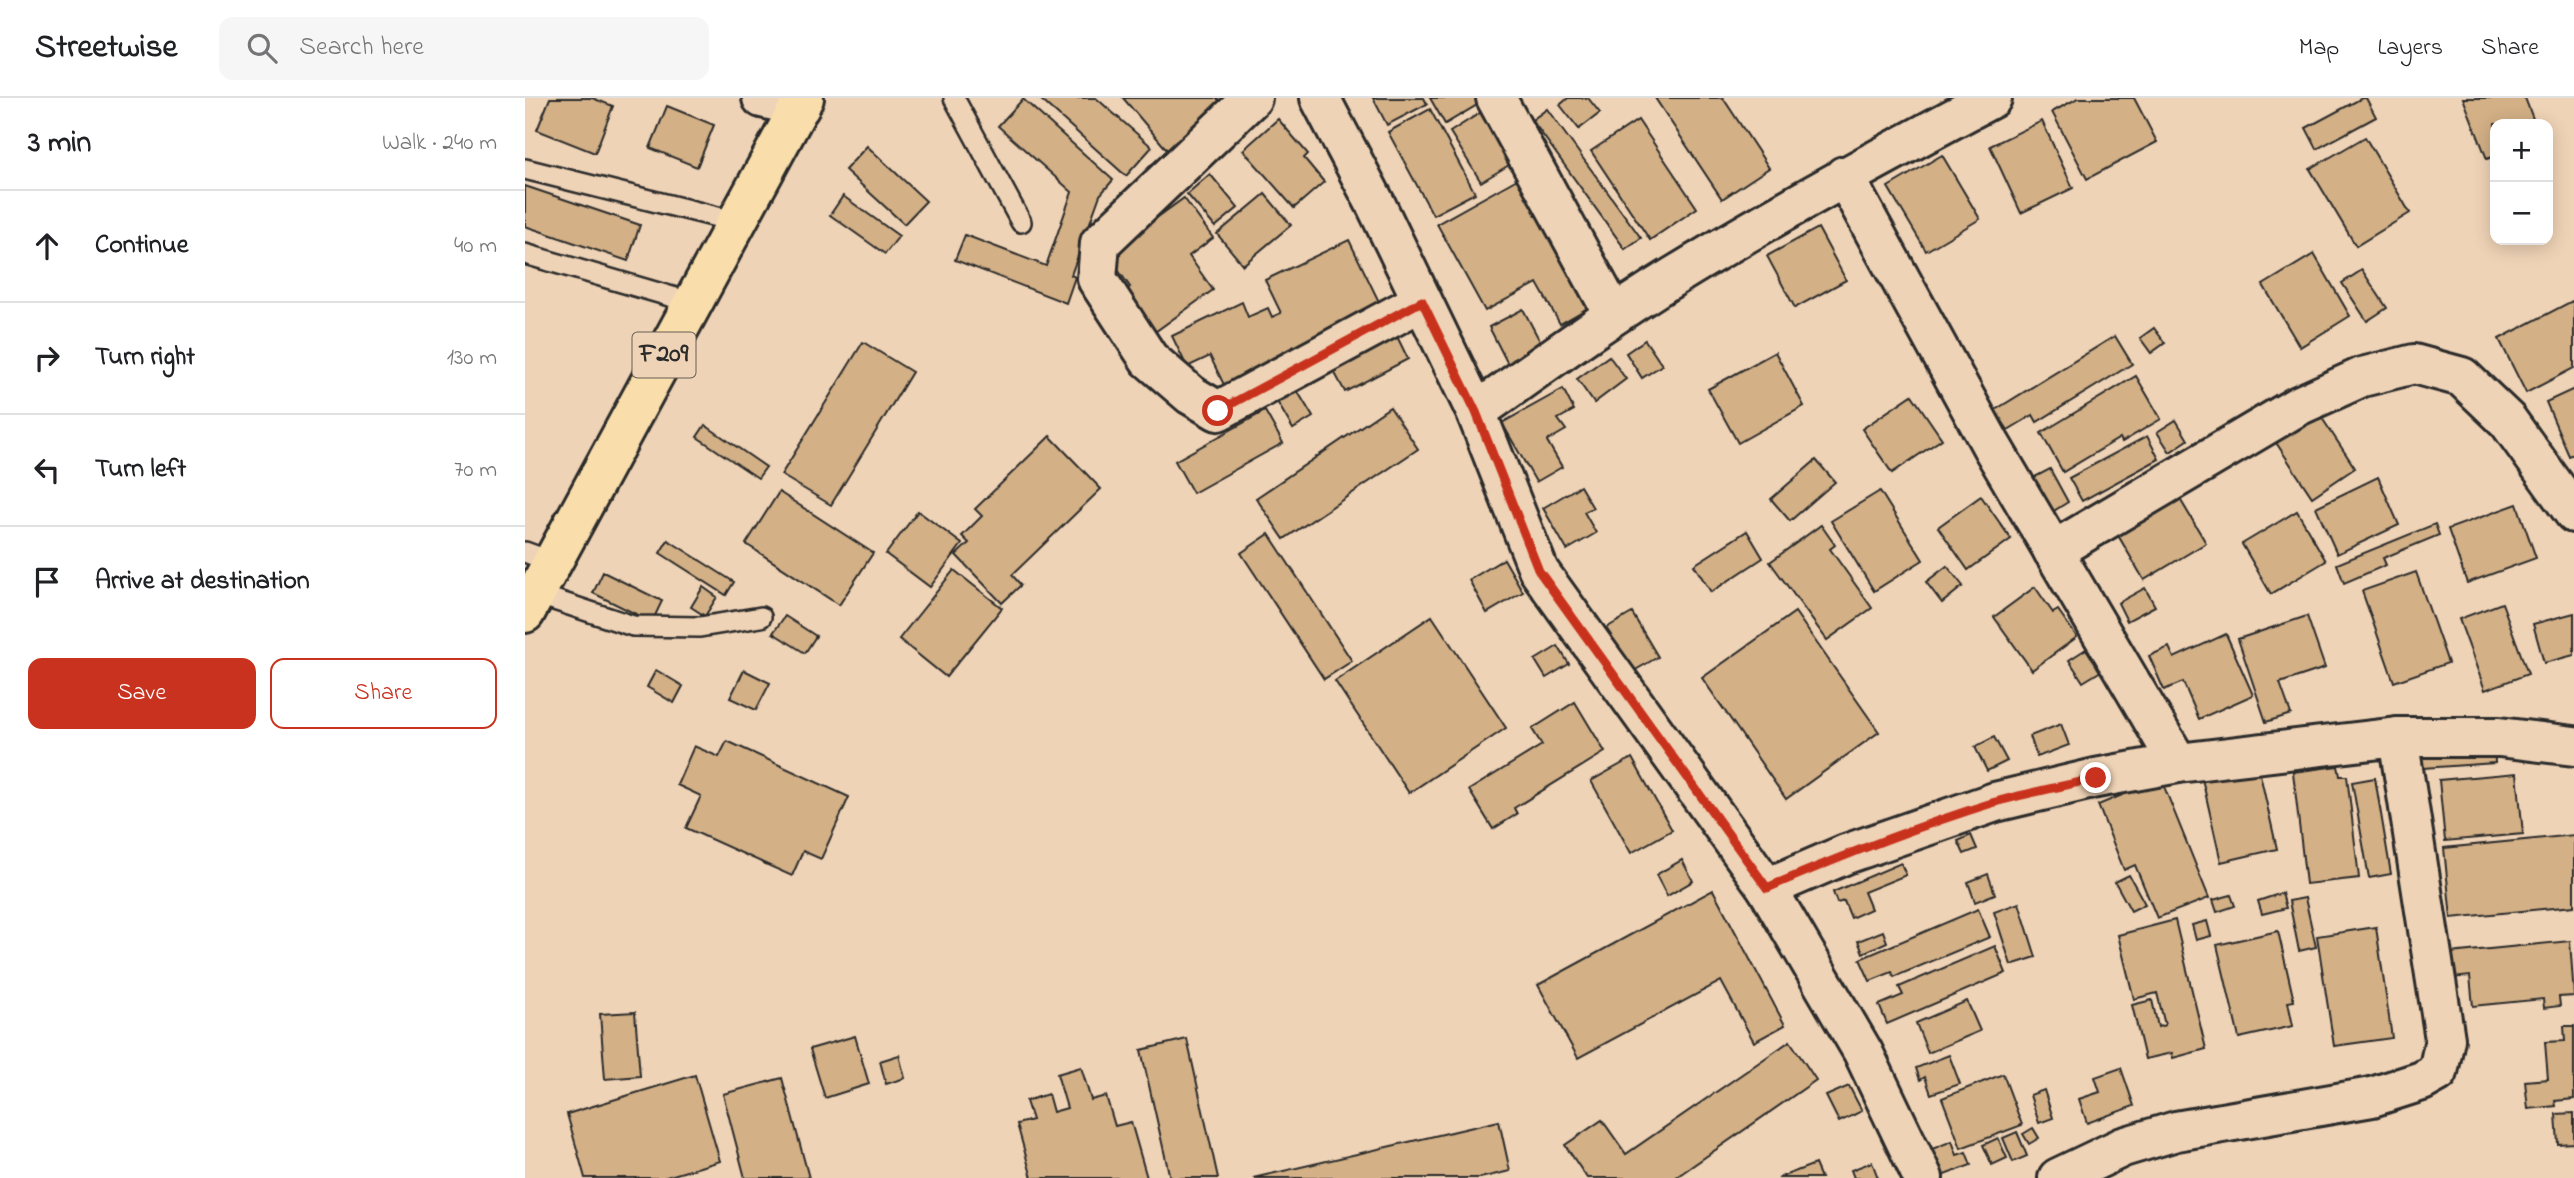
<!DOCTYPE html>
<meta charset="utf-8">
<style>
:root{--surface:#fff;--page:#f6f6f6;--text:#202124;--muted:#757577;--line:#e0e0e0;--accent:#c8321e}
body{margin:0;font-family:"Indie Flower",sans-serif;background:var(--page);color:var(--text)}
.controls{position:absolute;right:21px;top:21px;display:grid;overflow:hidden;border-radius:14px;box-shadow:0 4px 18px #0003}
.controls button{width:63px;height:63px;display:grid;place-items:center;padding:0;border:0;border-bottom:2px solid var(--line);background:var(--surface);color:var(--text);font:35px sans-serif}
.stop{position:absolute;width:21px;height:21px;margin:-16px;border:5px solid #c8321e;border-radius:50%;background:#fff}
.stop.end{background:#c8321e;border-color:#fff;box-shadow:0 2px 7px #0008}
.list{margin:0;padding:0;list-style:none}
h2{display:flex;justify-content:space-between;align-items:center;height:91px;margin:0;padding:0 28px;font-size:30px}
h2 small{font-size:23px;font-weight:400;color:var(--muted)}
.list li{display:grid;grid-template-columns:46px 1fr auto;gap:21px;align-items:center;box-sizing:border-box;height:112px;padding:0 28px;border-top:2px solid var(--line)}
.list b{display:block;font-size:26px;white-space:nowrap}
.list em{font-size:23px;font-style:normal;color:var(--muted)}
.actions{display:flex;gap:14px;padding:21px 28px}
.actions a{flex:1;padding:16px 0;border:2px solid var(--accent);border-radius:14px;text-align:center;font-size:24px;color:var(--accent)}
.actions .main{background:var(--accent);color:#fff}
.icon{flex:none;width:38px;height:38px;fill:none;stroke:currentColor;stroke-width:2;stroke-linecap:round;stroke-linejoin:round}
.map{position:relative;flex:none;width:2049px;height:1080px;overflow:hidden}
header{display:flex;align-items:center;gap:42px;box-sizing:border-box;height:98px;padding:0 35px;background:var(--surface);border-bottom:2px solid var(--line)}
header strong{font-size:33px}
nav{display:flex;gap:38px;margin-inline-start:auto;font-size:24px}
.search{width:490px;height:63px;background:var(--page);display:flex;align-items:center;gap:18px;box-sizing:border-box;padding:0 24px;border-radius:14px;color:var(--muted);font-size:26px}
main{display:flex}
aside{flex:1;background:var(--surface)}
.map>svg:first-child{display:block}
</style>
<header>
<strong>Streetwise</strong>
<div class="search"><svg class="icon" aria-label="search" viewBox="0 0 24 24"><circle cx="10" cy="10" r="6"/><path d="M15 15l6 6"/></svg>Search here</div>
<nav><a>Map</a><a>Layers</a><a>Share</a></nav>
</header>
<main>
<aside>
<h2>3 min<small>Walk · 240 m</small></h2>
<ul class="list">
<li><svg class="icon" aria-label="ahead" viewBox="0 0 24 24"><path d="M12 20V5M6 11l6-6 6 6"/></svg><div><b>Continue</b></div><em>40 m</em></li>
<li><svg class="icon" aria-label="right" viewBox="0 0 24 24"><path d="M7 20v-9h11M14 6l5 5-5 5"/></svg><div><b>Turn right</b></div><em>130 m</em></li>
<li><svg class="icon" aria-label="left" viewBox="0 0 24 24"><path d="M17 20v-9H6M10 6l-5 5 5 5"/></svg><div><b>Turn left</b></div><em>70 m</em></li>
<li><svg class="icon" aria-label="arrive" viewBox="0 0 24 24"><path d="M6 21V4h12l-3 4 3 4H6"/></svg><div><b>Arrive at destination</b></div></li>
</ul>
<div class="actions"><a class="main">Save</a><a>Share</a></div>
</aside>
<div class="map">
<svg width="2049" height="1080" viewBox="0 0 2049 1080">
<rect width="100%" height="100%" fill="#efd3b6"/>
<filter id="ink" filterUnits="userSpaceOnUse"><feTurbulence type="fractalNoise" baseFrequency=".0143" numOctaves="2"/><feDisplacementMap in="SourceGraphic" scale="14" xChannelSelector="R" yChannelSelector="G"/><feConvolveMatrix kernelMatrix="1 2 1 2 8 2 1 2 1" color-interpolation-filters="sRGB"/></filter>
<g filter="url(#ink)">
<g fill="#d3b086" stroke="#2b2b2b" stroke-width="2">
<path d="M25,0H67L88,8L70,55L12,32Z"/>
<path d="M514,0H571L627,49L601,78Z"/>
<path d="M598,0H692L704,13L649,60Z"/>
<path d="M848,0H899L902,6L862,27Z"/>
<path d="M905,0H955L957,4L920,26Z"/>
<path d="M1043,0H1063L1075,15L1054,31L1035,7Z"/>
<path d="M1130,0H1198L1244,70L1197,101Z"/>
<path d="M1553,0H1609L1632,44L1562,81L1527,14Z"/>
<path d="M1837,0H1841L1851,19L1792,51L1781,30Z"/>
<path d="M1938,0H2000L2010,26H1970V58L1962,61Z"/>
<path d="M498,1L588,82L575,97L546,177L550,179L541,205L430,162L440,137L521,168L547,94L473,28Z"/>
<path d="M142,8L189,27L172,69L125,50Z"/>
<path d="M905,11L950,95L908,117L863,34Z"/>
<path d="M1022,11L1116,140L1100,151L1007,22Z"/>
<path d="M958,13L989,64L956,84L925,34Z"/>
<path d="M753,21L783,56L779,60L799,84L769,110L718,52Z"/>
<path d="M1113,22L1172,110L1125,142L1066,53Z"/>
<path d="M1517,23L1548,90L1496,115L1465,48Z"/>
<path d="M1840,39L1885,115L1831,148L1785,71Z"/>
<path d="M342,48L401,103L379,126L320,72Z"/>
<path d="M1417,57L1455,121L1401,153L1363,89Z"/>
<path d="M685,76L713,110L690,129L662,96Z"/>
<path d="M994,80L1068,207L1035,226L1012,185L960,213L912,126Z"/>
<path d="M0,88L115,127L103,163L0,128Z"/>
<path d="M740,96L766,127L718,167L692,136Z"/>
<path d="M318,98L374,138L360,156L305,117Z"/>
<path d="M659,100L688,140L664,158L688,192L627,236L597,194L605,189L582,156Z"/>
<path d="M1293,130L1321,182L1270,210L1242,158Z"/>
<path d="M824,142L858,212L700,289L685,258L662,269L647,238L717,204L723,219L743,210L747,219L756,215L740,182Z"/>
<path d="M1789,156L1825,218L1775,249L1738,187Z"/>
<path d="M1837,172L1862,210L1842,223L1817,185Z"/>
<path d="M2047,203L2049,207V270L2001,295L1974,241Z"/>
<path d="M998,211L1017,247L983,266L964,229Z"/>
<path d="M868,230L883,261L820,294L804,264Z"/>
<path d="M1629,230L1640,245L1626,255L1615,240Z"/>
<path d="M1590,238L1607,266L1512,324L1508,317L1483,332L1470,312Z"/>
<path d="M1120,242L1137,267L1117,280L1101,255Z"/>
<path d="M338,244L387,274L306,407L256,377Z"/>
<path d="M1250,254L1279,308L1213,345L1183,291Z"/>
<path d="M1084,258L1101,281L1069,305L1052,281Z"/>
<path d="M1611,278L1636,321L1597,344L1595,340L1538,374L1516,335Z"/>
<path d="M767,284L788,319L768,331L747,295Z"/>
<path d="M1038,291L1049,312L1033,321L1041,332L1022,343L1037,369L1011,384L977,325Z"/>
<path d="M2049,291V356L2044,358L2021,304Z"/>
<path d="M1387,297L1417,341L1367,375L1337,331Z"/>
<path d="M865,309L893,351L759,441L731,400Z"/>
<path d="M1791,311L1830,370L1787,399L1748,340Z"/>
<path d="M740,313L758,345L668,395L650,363Z"/>
<path d="M1651,322L1663,342L1645,354L1632,334Z"/>
<path d="M180,327L241,369L233,380L172,339Z"/>
<path d="M525,338L576,391L487,477L496,487L477,505L431,457L444,445L437,438L457,418L450,411Z"/>
<path d="M1622,338L1634,361L1557,403L1544,380Z"/>
<path d="M1291,362L1310,384L1265,423L1246,401Z"/>
<path d="M1525,371L1543,404L1527,414L1508,380Z"/>
<path d="M1853,379L1874,427L1812,456L1791,409Z"/>
<path d="M1055,388L1068,410L1059,414L1071,435L1042,452L1018,410Z"/>
<path d="M1355,393L1398,462L1349,493L1306,423Z"/>
<path d="M254,394L348,455L314,507L221,446Z"/>
<path d="M1652,396L1681,445L1619,482L1590,432Z"/>
<path d="M1456,398L1486,441L1443,472L1413,429Z"/>
<path d="M1992,406L2011,460L1942,485L1923,431Z"/>
<path d="M393,413L437,446L405,489L361,456Z"/>
<path d="M1772,413L1801,463L1746,496L1717,446Z"/>
<path d="M1910,426L1914,437L1858,460L1861,467L1819,485L1812,466Z"/>
<path d="M1296,427L1310,447L1305,451L1347,510L1302,542L1245,464Z"/>
<path d="M1222,433L1238,460L1186,494L1169,467Z"/>
<path d="M744,436L827,563L799,581L716,455Z"/>
<path d="M143,442L209,484L201,497L135,455Z"/>
<path d="M979,461L998,494L962,515L944,482Z"/>
<path d="M1422,468L1438,488L1417,505L1401,484Z"/>
<path d="M429,472L477,510L421,579L374,541Z"/>
<path d="M78,474L137,503L127,524L68,495Z"/>
<path d="M1891,474L1923,565L1869,584L1837,493Z"/>
<path d="M178,489L192,499L180,518L166,509Z"/>
<path d="M1510,489L1528,515L1533,512L1552,539L1507,572L1469,519Z"/>
<path d="M1620,490L1630,508L1602,523L1593,505Z"/>
<path d="M1977,505L2003,576L1960,592L1934,521Z"/>
<path d="M1270,514L1354,634L1261,701L1177,580Z"/>
<path d="M1107,515L1133,559L1107,574L1081,530Z"/>
<path d="M2049,515V557L2019,565L2008,526Z"/>
<path d="M260,518L291,538L280,555L248,535Z"/>
<path d="M907,518L981,630L884,695L810,583Z"/>
<path d="M1782,518L1800,570L1755,585L1766,616L1741,624L1713,541Z"/>
<path d="M1701,536L1728,597L1674,621L1658,584L1639,592L1624,558L1644,549L1649,560Z"/>
<path d="M1033,548L1044,566L1021,580L1010,562Z"/>
<path d="M1561,551L1576,573L1558,584L1544,562Z"/>
<path d="M131,572L158,588L149,605L122,589Z"/>
<path d="M219,572L245,585L231,612L205,600Z"/>
<path d="M1050,604L1080,654L989,710L992,716L968,731L944,692L1017,647L1007,631Z"/>
<path d="M1536,626L1544,647L1512,659L1505,638Z"/>
<path d="M1469,639L1482,663L1462,673L1450,649Z"/>
<path d="M202,643L324,699L296,761L278,753L267,778L161,730L176,698L152,687L169,648L194,659Z"/>
<path d="M1969,644L1970,665L1898,670L1896,650Z"/>
<path d="M1107,660L1147,732L1106,755L1066,683Z"/>
<path d="M1732,663L1752,751L1696,764L1676,676Z"/>
<path d="M1813,668L1815,678H1822L1834,780L1781,786L1768,674Z"/>
<path d="M1992,675L1998,736L1920,743L1914,682Z"/>
<path d="M1850,680L1866,776L1844,780L1827,684Z"/>
<path d="M1636,681L1684,800L1632,820L1610,767L1599,772L1573,707Z"/>
<path d="M1446,737L1452,751L1439,756L1433,743Z"/>
<path d="M2049,737V808L1926,820L1919,750Z"/>
<path d="M1157,762L1168,783L1142,798L1131,777Z"/>
<path d="M1376,765L1381,777L1339,794L1346,811L1326,820L1319,803L1312,805L1308,794Z"/>
<path d="M1463,776L1470,796L1450,804L1443,784Z"/>
<path d="M1604,777L1620,806L1606,813L1590,784Z"/>
<path d="M1188,792L1260,927L1229,944L1196,883L1053,960L1013,887Z"/>
<path d="M1757,795L1761,810L1737,816L1733,803Z"/>
<path d="M1706,797L1710,808L1692,814L1688,802Z"/>
<path d="M1780,800L1791,849L1774,853L1764,803Z"/>
<path d="M1494,805L1511,859L1486,867L1469,814Z"/>
<path d="M1453,811L1465,839L1369,879L1367,874L1345,883L1335,861Z"/>
<path d="M1650,822L1681,951L1648,960L1647,955L1620,961L1607,907L1627,902L1633,929L1640,927L1632,895L1609,901L1593,837Z"/>
<path d="M1682,823L1686,838L1671,842L1667,827Z"/>
<path d="M1851,829L1867,940L1809,948L1792,838Z"/>
<path d="M1358,833L1362,844L1338,855L1333,843Z"/>
<path d="M1753,833L1769,903L1763,904L1768,928L1714,940L1692,847Z"/>
<path d="M2045,843L2049,898L2034,899L2035,908L2019,910L2018,901L1948,908L1945,878L1928,880L1925,855Z"/>
<path d="M1470,848L1481,875L1362,926L1354,907L1378,897L1374,889Z"/>
<path d="M1442,903L1455,933L1403,955L1391,925Z"/>
<path d="M110,914L115,978L80,981L75,916Z"/>
<path d="M2039,928H2049V1001L2030,1003L2031,1008L2003,1011L2000,983L2023,981L2020,944L2040,943Z"/>
<path d="M330,938L344,986L300,1000L285,951Z"/>
<path d="M662,941L693,1080H645L616,952Z"/>
<path d="M1265,943L1291,982L1150,1080H1062L1040,1047L1077,1022L1101,1056Z"/>
<path d="M374,957L380,980L361,986L355,963Z"/>
<path d="M1424,957L1435,986L1406,996L1400,979L1395,982L1391,970Z"/>
<path d="M556,969L566,1002L581,998L590,1028L606,1024L622,1080H507L492,1026L507,1022L501,1003L523,996L528,1014L542,1010L532,976Z"/>
<path d="M1596,970L1609,1008L1562,1025L1554,1001L1575,994L1570,979Z"/>
<path d="M1478,976L1497,1027L1436,1050L1417,1000Z"/>
<path d="M170,977L195,1063L138,1080H60L42,1016Z"/>
<path d="M257,980L284,1080H220L198,996Z"/>
<path d="M1324,988L1337,1013L1314,1024L1301,998Z"/>
<path d="M1519,992L1528,1020L1514,1025L1505,997Z"/>
<path d="M2049,1015V1045L2033,1046L2031,1016Z"/>
<path d="M974,1023L985,1073L955,1080H728Z"/>
<path d="M1508,1030L1514,1040L1504,1046L1498,1036Z"/>
<path d="M1492,1034L1502,1058L1488,1064L1478,1040Z"/>
<path d="M1473,1040L1482,1060L1467,1067L1458,1047Z"/>
<path d="M1427,1043L1432,1057L1441,1054L1446,1067L1417,1078L1407,1051Z"/>
<path d="M1347,1064L1353,1080H1329L1326,1072Z"/>
<path d="M1290,1066L1296,1080H1253Z"/>
</g>
<g fill="none" stroke-linecap="round" stroke-linejoin="round">
<defs>
<g id="lane">
<path d="M429,0L496,124"/>
<path d="M0,71L212,124"/>
<path d="M0,156L168,205"/>
<path d="M0,454L27,464"/>
<path d="M11,496L108,528L175,529L236,519"/>
</g>
<g id="street">
<path d="M237,0L275,9"/>
<path d="M727,0L575,145L572,181L624,261L666,297L693,313L897,203"/>
<path d="M795,0L851,107L951,314L1014,473L1242,790L1338,954L1398,1080"/>
<path d="M971,0L1089,217"/>
<path d="M1319,78L1466,347L1653,665"/>
<path d="M951,314C1016,268 1080,221 1148,179C1252,115 1359,57 1467,0"/>
<path d="M1528,453L1773,308L1837,279L1889,266L1937,279L1983,323L2049,415"/>
<path d="M1242,790L1321,756L1470,704L1571,680L1653,665L1873,639H1974L2049,648"/>
<path d="M1533,1080L1598,1049L1651,1033L1847,999L1897,983L1913,974L1920,941L1873,639"/>
</g>
<path id="primary" d="M0,515L279,0"/>
</defs>
<use href="#lane" stroke="#2b2b2b" stroke-width="24"/>
<use href="#street" stroke="#2b2b2b" stroke-width="44"/>
<use href="#primary" stroke="#2b2b2b" stroke-width="44"/>
<use href="#lane" stroke="#efd3b6" stroke-width="19"/>
<use href="#street" stroke="#efd3b6" stroke-width="38"/>
<use href="#primary" stroke="#f9deab" stroke-width="38"/>
</g>
</g>
<g fill="none" stroke-linecap="round" stroke-linejoin="round" filter="url(#ink)">
<path stroke="#c8321e" stroke-width="9" d="M693,313L897,203L951,314L1014,473L1242,790C1316,758 1390,729 1467,705C1501,695 1536,689 1571,680"/>
</g>
<g text-anchor="middle" dominant-baseline="central" stroke-width="5" stroke-linejoin="round" paint-order="stroke">
<rect fill="#efd3b6" stroke="#665d55" stroke-width="2" x="107.5" y="234.5" width="63" height="45" rx="5"/>
<g font-size="26" font-weight="bold" fill="#2b2b2b">
<text x="139" y="257">F209</text>
</g>
</g>
</svg>
<div class="controls">
<button>+</button>
<button>−</button>
</div>
<div class="stop" style="left:693px;top:313px"></div>
<div class="stop end" style="left:1571px;top:680px"></div>
</div>
</main>
